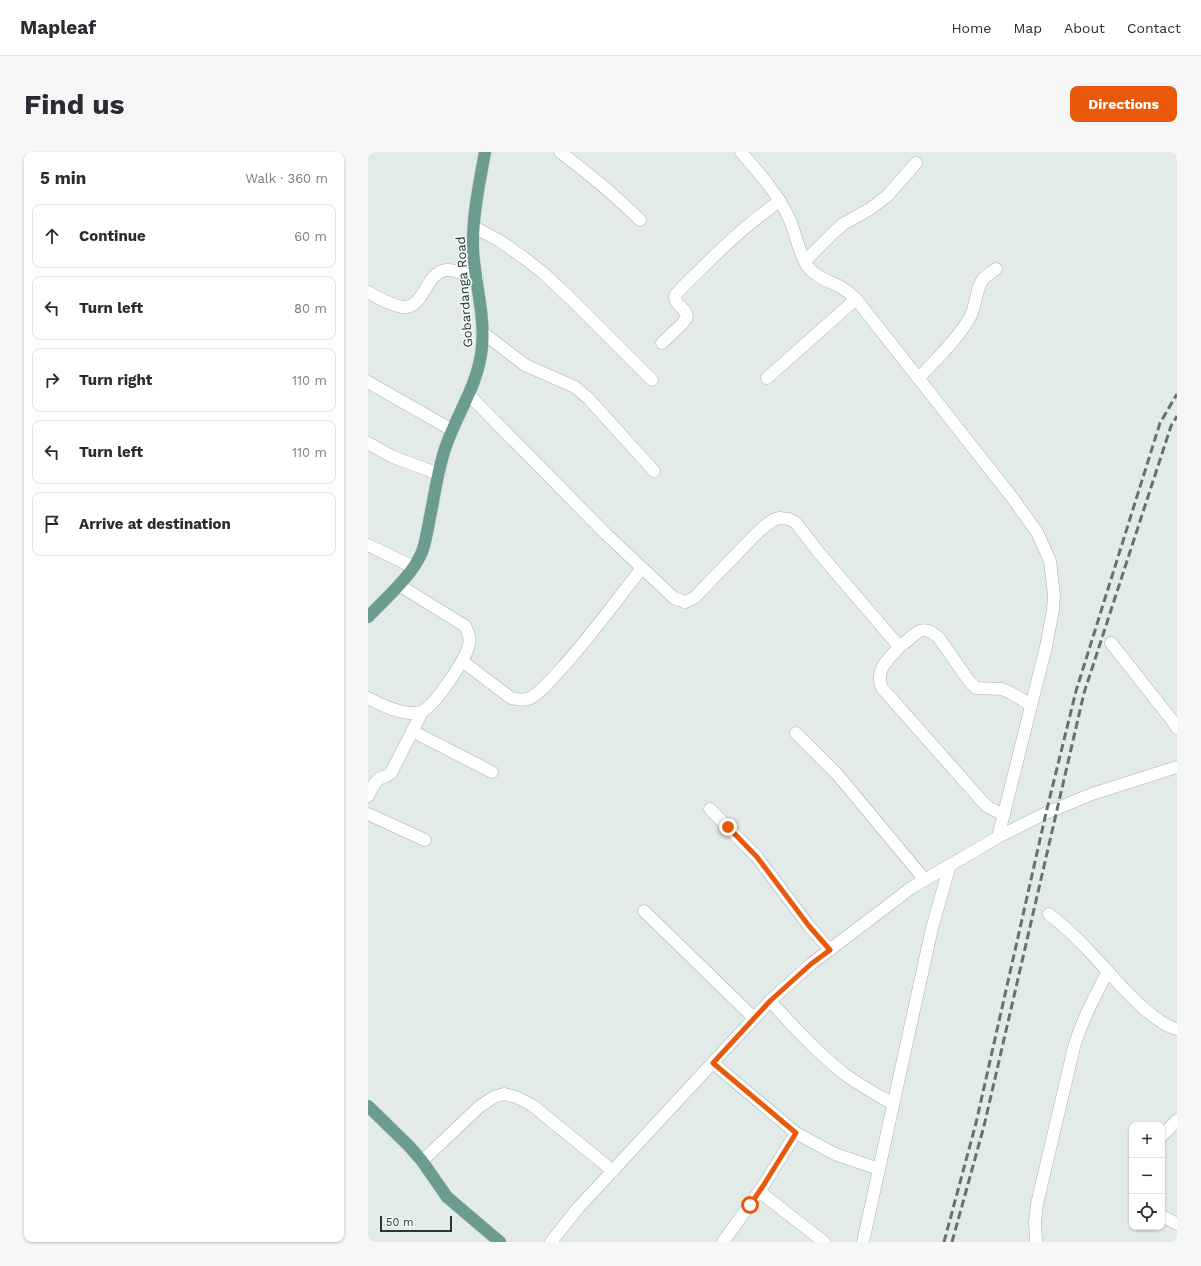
<!DOCTYPE html>
<meta charset="utf-8">
<style>
:root{--surface:#fff;--page:#f7f7f7;--text:#2b2b33;--muted:#7c7c81;--line:#e1e1e2;--accent:#ea580c}
body{margin:0;font-family:"Work Sans",sans-serif;background:var(--page);color:var(--text)}
.controls{position:absolute;right:12px;bottom:12px;display:grid;overflow:hidden;border-radius:8px;box-shadow:0 1px 3px #0004}
.controls button{width:36px;height:36px;display:grid;place-items:center;padding:0;border:0;border-bottom:1px solid var(--line);background:var(--surface);color:var(--text);font:20px sans-serif}
.scale{position:absolute;left:12px;bottom:10px;width:72px;box-sizing:border-box;padding-left:4px;border:2px solid #243a34;border-top:0;font-size:11px;line-height:14px;white-space:nowrap;color:#243a34;-webkit-text-stroke:3px #f2f8f5;paint-order:stroke}
.stop{position:absolute;width:12px;height:12px;margin:-9px;border:3px solid #ea580c;border-radius:50%;background:#fff}
.stop.end{background:#ea580c;border-color:#fff;box-shadow:0 1px 4px #0008}
.list{margin:0;padding:0;list-style:none}
h2{display:flex;justify-content:space-between;align-items:center;height:52px;margin:0;padding:0 16px;font-size:17px}
h2 small{font-size:13px;font-weight:400;color:var(--muted)}
.list li{display:grid;grid-template-columns:26px 1fr auto;gap:12px;align-items:center;box-sizing:border-box;height:64px;margin:0 8px 8px;padding:0 8px;border:1px solid var(--line);border-radius:8px}
.list b{display:block;font-size:15px;white-space:nowrap}
.list em{font-size:13px;font-style:normal;color:var(--muted)}
.icon{flex:none;width:22px;height:22px;fill:none;stroke:currentColor;stroke-width:2;stroke-linecap:round;stroke-linejoin:round}
.map{position:relative;flex:none;width:809px;height:1090px;overflow:hidden;border-radius:8px}
header{display:flex;align-items:center;gap:24px;box-sizing:border-box;height:56px;padding:0 20px;background:var(--surface);border-bottom:1px solid var(--line)}
header strong{font-size:19px}
nav{display:flex;gap:22px;margin-inline-start:auto;font-size:14px}
.intro{display:flex;align-items:center;justify-content:space-between;box-sizing:border-box;height:96px;padding:0 24px}
h1{margin:0;font-size:28px}
.button{padding:10px 18px;border-radius:8px;background:var(--accent);color:#fff;font-size:14px;font-weight:700}
main{display:flex;gap:24px;padding:0 24px}
aside{flex:1;background:var(--surface);border-radius:8px;box-shadow:0 1px 3px #0004}
.map>svg:first-child{display:block}
</style>
<header>
<strong>Mapleaf</strong>
<nav><a>Home</a><a>Map</a><a>About</a><a>Contact</a></nav>
</header>
<div class="intro"><h1>Find us</h1><a class="button">Directions</a></div>
<main>
<aside>
<h2>5 min<small>Walk · 360 m</small></h2>
<ul class="list">
<li><svg class="icon" aria-label="ahead" viewBox="0 0 24 24"><path d="M12 20V5M6 11l6-6 6 6"/></svg><div><b>Continue</b></div><em>60 m</em></li>
<li><svg class="icon" aria-label="left" viewBox="0 0 24 24"><path d="M17 20v-9H6M10 6l-5 5 5 5"/></svg><div><b>Turn left</b></div><em>80 m</em></li>
<li><svg class="icon" aria-label="right" viewBox="0 0 24 24"><path d="M7 20v-9h11M14 6l5 5-5 5"/></svg><div><b>Turn right</b></div><em>110 m</em></li>
<li><svg class="icon" aria-label="left" viewBox="0 0 24 24"><path d="M17 20v-9H6M10 6l-5 5 5 5"/></svg><div><b>Turn left</b></div><em>110 m</em></li>
<li><svg class="icon" aria-label="arrive" viewBox="0 0 24 24"><path d="M6 21V4h12l-3 4 3 4H6"/></svg><div><b>Arrive at destination</b></div></li>
</ul>
</aside>
<div class="map">
<svg width="809" height="1090" viewBox="0 0 809 1090">
<rect width="100%" height="100%" fill="#e2ebe7"/>
<g fill="none" stroke-linecap="round" stroke-linejoin="round">
<defs>
<g id="minor">
<path d="M192,0C220,21 247,43 272,68"/>
<path d="M373,0C390,20 409,41 420,64C428,80 430,100 440,115C448,125 460,129 471,134C478,138 483,142 488,147L643,344L669,380L682,409L686,443L685,458L678,495L630,685"/>
<path d="M106,75L132,89L156,106L174,120L201,145L284,228"/>
<path d="M437,109L463,83L475,72L502,57L519,44L548,11"/>
<path d="M0,140C10,146 22,153 34,155C57,158 56,120 79,118C89,118 99,123 109,126"/>
<path d="M114,180L157,213L207,235L220,246L286,319"/>
<path d="M294,191L314,172L319,165C319,156 307,154 307,145L308,142C317,132 327,123 337,113C360,90 384,68 412,49"/>
<path d="M399,226L488,147"/>
<path d="M551,226C568,207 588,189 601,167C609,155 607,136 616,126C619,123 624,120 628,117"/>
<path d="M0,230L84,278"/>
<path d="M101,243L238,382L306,446L317,450L326,446L387,383L398,373L405,368L411,366L421,367L427,370L452,402L529,492C543,496 548,464 571,486L601,529L608,536L634,537L643,541L663,553"/>
<path d="M0,291L25,305L71,322"/>
<path d="M0,393L45,415"/>
<path d="M743,491L803,567L809,576"/>
<path d="M533,493C522,506 506,517 514,536L613,648L620,655L636,663"/>
<path d="M94,509L143,546C151,548 158,549 164,545C176,538 184,526 193,517C222,485 247,450 274,416"/>
<path d="M0,546C13,553 39,565 53,560C66,555 99,506 101,492C103,486 100,480 97,474L31,433"/>
<path d="M44,579L124,620"/>
<path d="M428,581L469,622L557,728"/>
<path d="M0,644C3,638 6,630 11,627C16,624 19,625 23,621L54,560"/>
<path d="M342,657L389,705L441,774L462,798"/>
<path d="M0,662L57,688"/>
<path d="M276,759L386,866"/>
<path d="M681,762C696,774 709,786 722,800C742,821 782,871 809,877"/>
<path d="M402,849C425,874 449,900 475,921C491,933 508,942 525,952"/>
<path d="M345,911L428,981L467,1002L511,1017"/>
<path d="M794,984L809,968"/>
<path d="M54,1009L111,955L126,945L136,942L148,945L164,953L245,1019"/>
<path d="M392,1040L456,1090"/>
<path d="M794,1064L809,1072"/>
<path d="M183,1090L210,1056L402,849L443,812L543,736L630,685L678,661L724,642L809,615"/>
<path d="M355,1090L395,1034L428,981"/>
<path d="M495,1090L564,776L582,713"/>
<path d="M668,1090L667,1070L669,1052L706,895C714,868 727,844 740,819"/>
</g>
<g id="major">
<path d="M0,465C18,446 44,424 54,400C58,389 60,376 62,365C67,341 70,316 78,294C90,259 110,234 114,195C117,164 107,130 105,99C104,66 111,33 117,0"/>
<path d="M0,954L41,994L54,1009L79,1045L132,1090"/>
</g>
</defs>
<use href="#minor" stroke="#a5b2ae" stroke-width="13"/>
<use href="#major" stroke="#c2c8c6" stroke-width="13"/>
<use href="#minor" stroke="#fff" stroke-width="12"/>
<use href="#major" stroke="#6c9b90" stroke-width="12"/>
<g stroke="#5f756f" stroke-width="3" stroke-dasharray="8 4" stroke-linecap="butt">
<path d="M576,1090L608,971L678,661L708,539L792,271L809,242"/>
<path d="M584,1090L616,974L716,541L803,274L809,264"/>
</g>
</g>
<g fill="none" stroke-linecap="round" stroke-linejoin="round">
<path stroke="#ea580c" stroke-width="5" d="M360,675L389,705L441,774L462,798L443,812L402,849L345,911L428,981L395,1034L382,1053"/>
</g>
<g text-anchor="middle" dominant-baseline="central" stroke-width="3.5" stroke-linejoin="round" paint-order="stroke">
<g font-size="13" fill="#243a34" stroke="#f2f8f5">
<text transform="translate(96 140) rotate(-94)">Gobardanga Road</text>
</g>
</g>
</svg>
<div class="controls">
<button>+</button>
<button>−</button>
<button><svg class="icon" aria-label="locate" viewBox="0 0 24 24"><circle cx="12" cy="12" r="6"/><path d="M12 2v4M12 18v4M2 12h4M18 12h4"/></svg></button>
</div>
<div class="scale">50 m</div>
<div class="stop" style="left:382px;top:1053px"></div>
<div class="stop end" style="left:360px;top:675px"></div>
</div>
</main>
